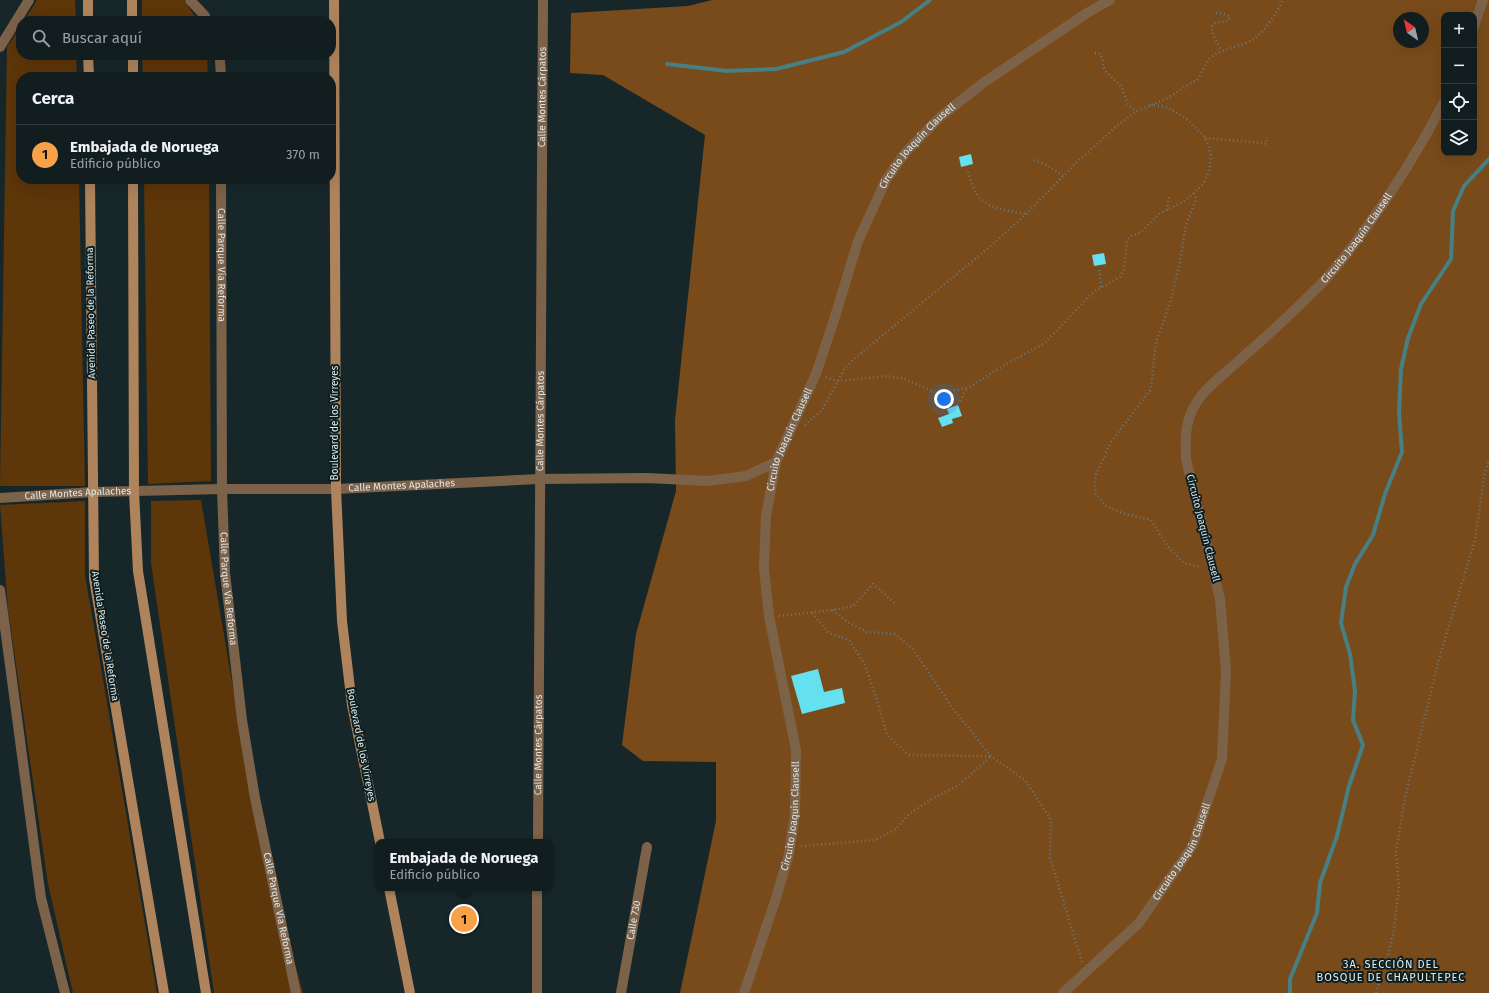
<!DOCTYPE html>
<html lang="es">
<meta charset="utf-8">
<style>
:root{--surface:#111d1f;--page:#1e2a2c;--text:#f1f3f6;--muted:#9ca2a4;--line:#303b3d;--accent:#f7a149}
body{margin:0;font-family:"Fira Sans",sans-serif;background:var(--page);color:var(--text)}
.controls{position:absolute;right:12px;top:12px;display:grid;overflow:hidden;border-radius:8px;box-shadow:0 4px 16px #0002}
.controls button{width:36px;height:36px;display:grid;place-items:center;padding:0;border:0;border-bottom:1px solid var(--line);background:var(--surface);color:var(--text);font:20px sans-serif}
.compass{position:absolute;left:1393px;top:12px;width:36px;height:36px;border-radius:50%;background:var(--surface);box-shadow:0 4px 16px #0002;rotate:326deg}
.you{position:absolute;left:944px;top:399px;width:14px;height:14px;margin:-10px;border:3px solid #fff;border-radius:50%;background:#1a73e8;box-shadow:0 0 0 6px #1a73e833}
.badge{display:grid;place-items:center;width:26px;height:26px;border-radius:50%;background:var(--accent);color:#111;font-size:13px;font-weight:700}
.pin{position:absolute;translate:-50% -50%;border:2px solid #fff;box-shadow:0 1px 4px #0006}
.popup{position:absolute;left:375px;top:839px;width:178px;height:52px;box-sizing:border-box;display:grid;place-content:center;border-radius:8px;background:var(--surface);filter:drop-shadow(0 1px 3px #0005);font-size:13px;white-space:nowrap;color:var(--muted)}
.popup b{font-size:15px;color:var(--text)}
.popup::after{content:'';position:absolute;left:50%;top:100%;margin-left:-8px;border:8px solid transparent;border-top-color:var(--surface)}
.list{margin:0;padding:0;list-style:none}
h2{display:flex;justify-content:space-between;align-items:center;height:52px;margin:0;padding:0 16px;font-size:17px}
h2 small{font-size:13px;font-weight:400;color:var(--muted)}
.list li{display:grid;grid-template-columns:26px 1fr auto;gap:12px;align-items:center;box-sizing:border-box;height:60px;padding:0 16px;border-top:1px solid var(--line)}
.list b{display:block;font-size:15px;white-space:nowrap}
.list p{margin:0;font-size:13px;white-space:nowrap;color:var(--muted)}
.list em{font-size:13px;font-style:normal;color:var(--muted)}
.icon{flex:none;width:22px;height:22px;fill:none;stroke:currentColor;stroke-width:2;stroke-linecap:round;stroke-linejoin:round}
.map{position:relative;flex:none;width:1489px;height:993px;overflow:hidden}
.search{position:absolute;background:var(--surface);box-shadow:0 4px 16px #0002;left:16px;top:16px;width:320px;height:44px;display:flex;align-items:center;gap:10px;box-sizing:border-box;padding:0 14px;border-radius:16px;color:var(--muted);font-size:15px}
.panel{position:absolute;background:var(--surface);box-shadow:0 4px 16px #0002;left:16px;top:72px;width:320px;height:112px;border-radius:16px}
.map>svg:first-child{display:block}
</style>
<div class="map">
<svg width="1489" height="993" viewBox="0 0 1489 993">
<rect width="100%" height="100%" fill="#172729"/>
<g fill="#5d3609">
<path d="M37,0H75L76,21H24Z"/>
<path d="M142,0H184L198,21H142Z"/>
<path d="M21,26V55H76L77,77H21V179H79L85,486H0L7,47Z"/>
<path d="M142,55H207L208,77H143Z"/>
<path d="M144,179H209L211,481L148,484Z"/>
<path d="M201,500L252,799L294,961L303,993H214L151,563V501Z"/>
<path d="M85,501V575L157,993H73L48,884L8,610L0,505Z"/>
</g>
<path fill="#7a4b1a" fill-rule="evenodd" d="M712,0H1489V993H680L716,821V762L643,761L622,745L636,634L676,491L675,420L705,135L603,75L570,73L571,13L688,6ZM1444,15H1474V153H1444ZM1399,18H1423V42H1399Z"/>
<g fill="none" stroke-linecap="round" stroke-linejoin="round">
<g stroke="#467f84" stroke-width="4">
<path d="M667,64L727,71L776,69L844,52L901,22L930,0"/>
<path d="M1290,993V979L1317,913L1320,883L1337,836L1349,786L1363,745L1353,720L1355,691L1350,654L1341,623L1346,587L1355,564L1373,535L1385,494L1402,452L1399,412L1401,369L1408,338L1421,304L1451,259L1453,211L1464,186L1489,159"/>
</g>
</g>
<g fill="#64e0ee">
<path d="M971,154L973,164L961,167L959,157Z"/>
<path d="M1104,253L1106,264L1094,266L1092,255Z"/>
<path d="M958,405L962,416L952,419L953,423L942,427L938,418L949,414L947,409Z"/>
<path d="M818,669L824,692L842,688L845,703L802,714L791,676Z"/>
</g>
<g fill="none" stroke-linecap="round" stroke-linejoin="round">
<g stroke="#6b787a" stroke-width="2.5" stroke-dasharray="1 3" stroke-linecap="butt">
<path d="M1216,13L1225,14L1230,17L1228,21L1215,23L1212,26V32L1221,51"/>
<path d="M1095,53H1099L1103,60V67L1107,73L1121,86L1128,105L1137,111"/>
<path d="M1205,138L1263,143L1266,144L1267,137"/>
<path d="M1034,160L1046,165L1063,175"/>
<path d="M968,172C971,181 974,194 982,200C993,210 1012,211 1026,214"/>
<path d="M1194,193L1196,200L1186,225L1179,267L1170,303L1156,342L1151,389L1111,442L1095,477V493L1106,506L1125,514L1151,520L1168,547L1184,563L1201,567"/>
<path d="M1167,210L1169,196"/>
<path d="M1099,270L1101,288"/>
<path d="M826,377L837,381L887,376L905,379L934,392L949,391L968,388L1006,364L1045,343L1093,292L1120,277L1124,268L1127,241L1131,236L1141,232L1159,214L1184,201L1194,193L1203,184L1209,171L1211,157L1209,146L1204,136L1186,119L1174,111L1164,106L1150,105"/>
<path d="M960,401L967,388"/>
<path d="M805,425L822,410L845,368L854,359L992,245L1026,214L1076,163L1118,125L1137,111L1166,99L1198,79L1209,59L1214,55C1225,49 1238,47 1250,41C1263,36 1277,12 1283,0"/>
<path d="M833,610L847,622L867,632L895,634L913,649L951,706L991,756L1026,781L1051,820L1050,858L1082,962"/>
<path d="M779,616L833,610L853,606L873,584L896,604"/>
<path d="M801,846L875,840L896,829L909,814L932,799L959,785L991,756L909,755L887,735L877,700L865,665L849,640L829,633L812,613"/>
<path d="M1376,993L1388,956L1394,929L1399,887L1396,853L1405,798L1439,659L1475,540L1484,477L1489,460"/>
</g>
<g stroke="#7d624a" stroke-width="10">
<path d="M190,0L205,16L206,21"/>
<path d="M1474,26L1483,0"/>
<path d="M0,47L29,0"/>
<path d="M219,55L220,60L221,77"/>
<path id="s1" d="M221,179L222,489L225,573L242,720L255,798L296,993"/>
<path id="s2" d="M0,498L93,492L222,489H336L539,479L647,478L707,481L746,476L776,462"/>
<path d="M0,590L41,898L65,993"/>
<path id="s3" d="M538,842L543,0"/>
<path d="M537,993V888"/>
<path id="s4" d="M621,993L647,847"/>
<path id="s5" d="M744,993L776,898L789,854L795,814L796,750L769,616L764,568L766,516L776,462L816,374L833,323L858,241L886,180L905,153L940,117L983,83L1087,13L1110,0"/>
<path id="s6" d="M1063,993L1139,923L1193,845L1222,759L1226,671L1220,599L1186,459C1185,435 1185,416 1201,396C1213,381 1231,369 1245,355C1271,333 1296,309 1320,285C1335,270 1348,252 1361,235C1392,193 1420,148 1444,102"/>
</g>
<g stroke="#af845d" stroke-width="10">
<path d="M88,0V21"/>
<path d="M132,0V21"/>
<path d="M334,0L336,489L342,621L352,705L380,842"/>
<path d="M88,55L89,77"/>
<path d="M133,55V77"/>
<path d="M90,179L94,579L164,993"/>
<path d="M133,179L134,492L138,571L206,993"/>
<path d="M389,888L410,993"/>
</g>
</g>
<g text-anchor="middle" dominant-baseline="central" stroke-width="4" stroke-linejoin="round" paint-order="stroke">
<g font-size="10" fill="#dfe9ea" stroke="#0d1e20">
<text stroke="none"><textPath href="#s3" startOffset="745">Calle Montes Cárpatos</textPath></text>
<text stroke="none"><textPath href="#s5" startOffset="892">Circuito Joaquín Clausell</textPath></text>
<text stroke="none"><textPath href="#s6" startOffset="882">Circuito Joaquín Clausell</textPath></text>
<text stroke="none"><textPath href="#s1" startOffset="86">Calle Parque Vía Reforma</textPath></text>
<text transform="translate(91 313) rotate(-91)">Avenida Paseo de la Reforma</text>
<text stroke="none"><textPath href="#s3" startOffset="421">Calle Montes Cárpatos</textPath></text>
<text transform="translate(335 423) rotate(-90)">Boulevard de los Virreyes</text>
<text stroke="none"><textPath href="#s5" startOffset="568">Circuito Joaquín Clausell</textPath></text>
<text stroke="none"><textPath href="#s2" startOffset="402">Calle Montes Apalaches</textPath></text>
<text stroke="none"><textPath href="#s2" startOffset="78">Calle Montes Apalaches</textPath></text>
<text transform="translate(1203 528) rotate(76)">Circuito Joaquín Clausell</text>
<text stroke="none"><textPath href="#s1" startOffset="410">Calle Parque Vía Reforma</textPath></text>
<text transform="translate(105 636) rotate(81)">Avenida Paseo de la Reforma</text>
<text transform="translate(361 745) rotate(79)">Boulevard de los Virreyes</text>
<text stroke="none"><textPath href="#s3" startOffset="97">Calle Montes Cárpatos</textPath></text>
<text stroke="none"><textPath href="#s5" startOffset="184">Circuito Joaquín Clausell</textPath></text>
<text stroke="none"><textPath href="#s6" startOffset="187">Circuito Joaquín Clausell</textPath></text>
<text stroke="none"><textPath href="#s1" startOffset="734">Calle Parque Vía Reforma</textPath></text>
<text stroke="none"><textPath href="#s4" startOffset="74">Calle 730</textPath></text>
</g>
<g font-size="11" letter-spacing="1" fill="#dfe9ea" stroke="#0d1e20">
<text x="1391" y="964">3A. SECCIÓN DEL<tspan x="1391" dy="13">BOSQUE DE CHAPULTEPEC</tspan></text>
</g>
</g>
</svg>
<div class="controls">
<button>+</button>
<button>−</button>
<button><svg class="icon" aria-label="locate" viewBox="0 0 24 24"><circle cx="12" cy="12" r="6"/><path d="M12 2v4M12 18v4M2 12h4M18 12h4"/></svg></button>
<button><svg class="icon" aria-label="layers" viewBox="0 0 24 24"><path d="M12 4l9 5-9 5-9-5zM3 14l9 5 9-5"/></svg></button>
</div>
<svg class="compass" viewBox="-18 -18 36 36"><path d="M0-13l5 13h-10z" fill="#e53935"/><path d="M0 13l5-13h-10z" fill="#9ca2a4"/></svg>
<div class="you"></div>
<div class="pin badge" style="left:464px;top:919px">1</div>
<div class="popup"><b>Embajada de Noruega</b>Edificio público</div>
<div class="search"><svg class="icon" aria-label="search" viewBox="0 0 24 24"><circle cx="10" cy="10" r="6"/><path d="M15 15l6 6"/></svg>Buscar aquí</div>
<section class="panel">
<h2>Cerca<small></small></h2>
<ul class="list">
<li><span class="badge">1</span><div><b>Embajada de Noruega</b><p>Edificio público</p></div><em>370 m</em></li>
</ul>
</section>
</div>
